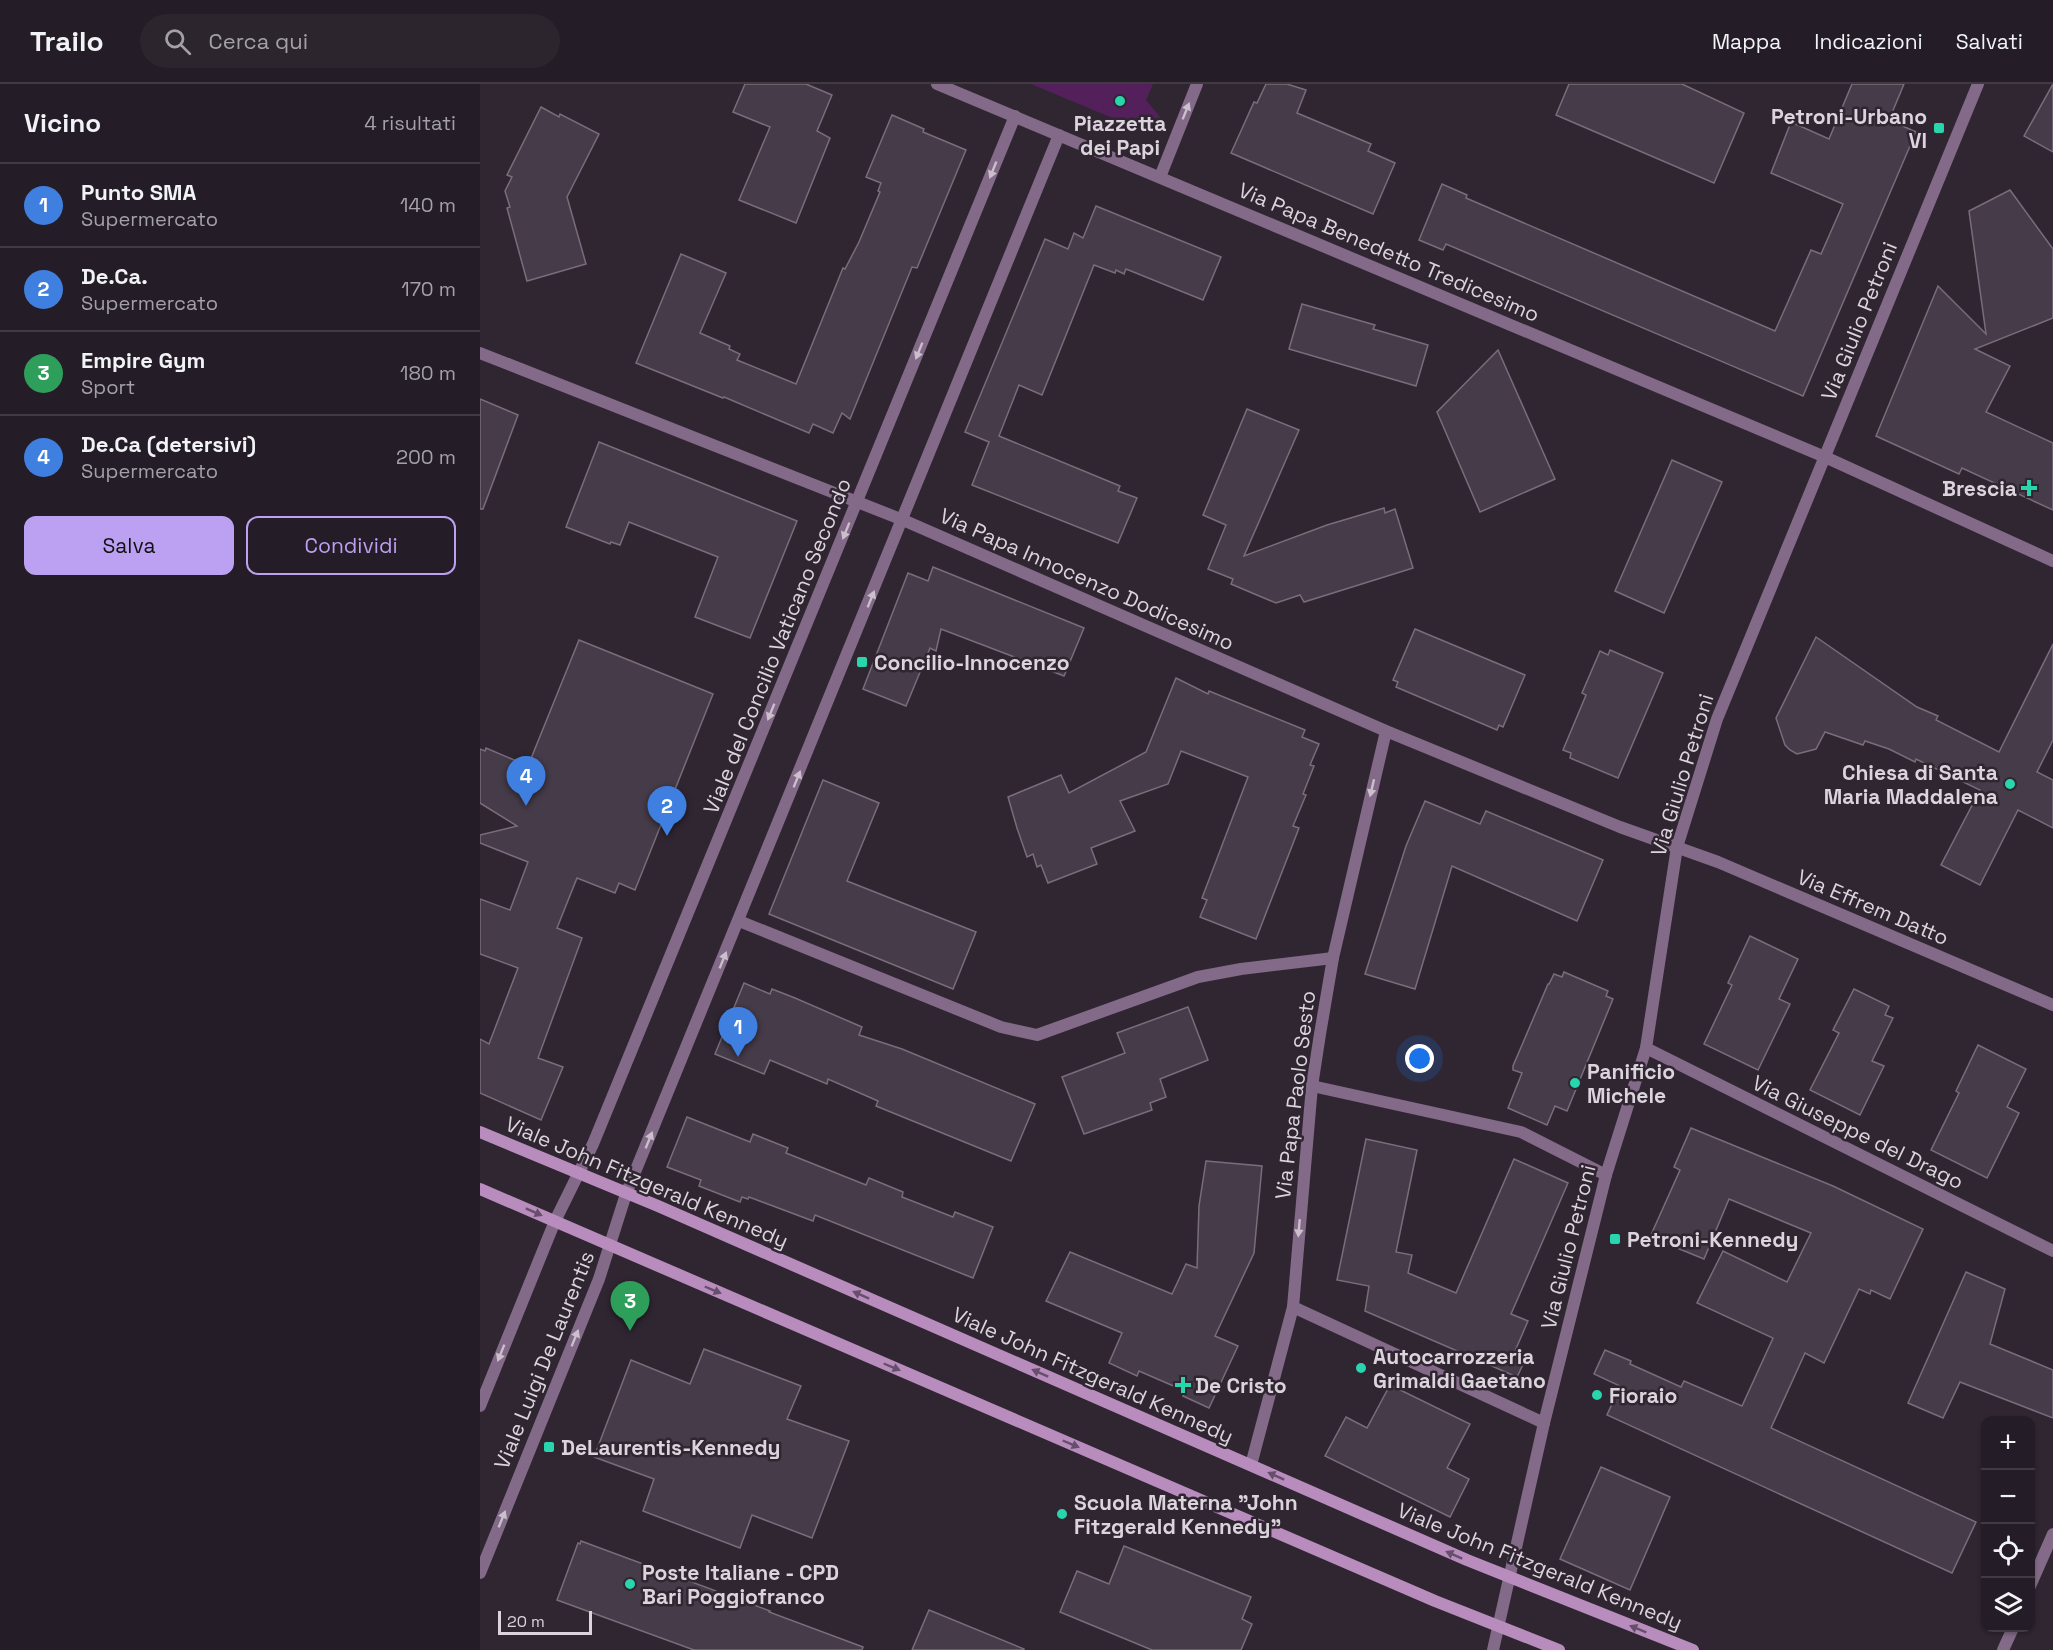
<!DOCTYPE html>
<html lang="it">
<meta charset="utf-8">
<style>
:root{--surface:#241c26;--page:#2c252e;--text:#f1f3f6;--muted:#a3a1a7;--line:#413a43;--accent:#bca0f2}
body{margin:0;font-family:"Space Grotesk",sans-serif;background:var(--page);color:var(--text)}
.controls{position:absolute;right:18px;bottom:18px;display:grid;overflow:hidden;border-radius:12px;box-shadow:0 2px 4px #0004}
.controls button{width:54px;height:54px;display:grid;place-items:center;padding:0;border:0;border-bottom:2px solid var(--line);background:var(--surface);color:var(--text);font:30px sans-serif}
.scale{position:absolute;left:18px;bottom:15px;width:94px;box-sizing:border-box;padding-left:6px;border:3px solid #dbd4dc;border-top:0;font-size:16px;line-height:21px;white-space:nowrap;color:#dbd4dc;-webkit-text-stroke:4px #302632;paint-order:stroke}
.you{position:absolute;left:940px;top:975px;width:21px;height:21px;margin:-15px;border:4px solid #fff;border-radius:50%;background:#1a73e8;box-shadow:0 0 0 9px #1a73e833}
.badge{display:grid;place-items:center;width:39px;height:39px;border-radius:50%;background:var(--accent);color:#fff;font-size:20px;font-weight:700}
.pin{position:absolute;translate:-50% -50px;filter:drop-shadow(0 2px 3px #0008)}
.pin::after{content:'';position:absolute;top:32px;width:21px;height:18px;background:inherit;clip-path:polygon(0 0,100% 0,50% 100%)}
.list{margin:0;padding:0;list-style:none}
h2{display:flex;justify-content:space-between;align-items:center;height:78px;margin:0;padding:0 24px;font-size:26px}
h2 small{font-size:20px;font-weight:400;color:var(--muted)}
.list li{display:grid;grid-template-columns:39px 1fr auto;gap:18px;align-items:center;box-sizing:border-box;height:84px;padding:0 24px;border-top:2px solid var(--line)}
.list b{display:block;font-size:22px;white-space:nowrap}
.list p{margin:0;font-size:20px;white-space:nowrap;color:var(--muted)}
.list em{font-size:20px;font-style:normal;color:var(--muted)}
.actions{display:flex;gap:12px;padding:18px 24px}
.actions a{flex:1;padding:14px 0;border:2px solid var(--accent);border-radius:12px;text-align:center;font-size:21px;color:var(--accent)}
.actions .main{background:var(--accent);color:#111}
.icon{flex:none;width:33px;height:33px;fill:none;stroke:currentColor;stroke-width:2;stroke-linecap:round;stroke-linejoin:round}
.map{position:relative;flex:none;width:1573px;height:1566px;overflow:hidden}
header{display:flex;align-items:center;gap:36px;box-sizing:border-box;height:84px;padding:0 30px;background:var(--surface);border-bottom:2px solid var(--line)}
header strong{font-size:28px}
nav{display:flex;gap:33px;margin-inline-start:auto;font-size:21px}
.search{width:420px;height:54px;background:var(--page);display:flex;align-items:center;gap:15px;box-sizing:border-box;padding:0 21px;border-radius:33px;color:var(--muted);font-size:22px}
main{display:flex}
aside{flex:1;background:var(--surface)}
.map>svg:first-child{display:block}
</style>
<header>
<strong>Trailo</strong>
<div class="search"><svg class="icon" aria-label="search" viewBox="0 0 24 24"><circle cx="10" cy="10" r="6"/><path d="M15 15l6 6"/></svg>Cerca qui</div>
<nav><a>Mappa</a><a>Indicazioni</a><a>Salvati</a></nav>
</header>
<main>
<aside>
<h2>Vicino<small>4 risultati</small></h2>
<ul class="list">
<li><span class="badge" style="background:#3f7fe0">1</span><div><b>Punto SMA</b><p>Supermercato</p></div><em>140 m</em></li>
<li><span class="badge" style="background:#3f7fe0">2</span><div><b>De.Ca.</b><p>Supermercato</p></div><em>170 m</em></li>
<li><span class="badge" style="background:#2e9e5b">3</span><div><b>Empire Gym</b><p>Sport</p></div><em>180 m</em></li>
<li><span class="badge" style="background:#3f7fe0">4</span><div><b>De.Ca (detersivi)</b><p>Supermercato</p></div><em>200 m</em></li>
</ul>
<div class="actions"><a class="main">Salva</a><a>Condividi</a></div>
</aside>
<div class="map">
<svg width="1573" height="1566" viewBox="0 0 1573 1566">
<rect width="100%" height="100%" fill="#302632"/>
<path fill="#53205b" d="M551,0H673L666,16L681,34L673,43L661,46Z"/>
<g fill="#463b48" stroke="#796d7b" stroke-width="1.5">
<path d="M265,0H326L352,11L337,47L350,54L316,139L259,116L290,43L253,28Z"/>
<path d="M786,0H807L826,6L817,29L891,60L888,67L915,79L893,130L751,69L774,18L777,19Z"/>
<path d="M1089,0H1202L1264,29L1234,99L1076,31Z"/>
<path d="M1372,0H1424L1409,36L1436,48L1323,312L966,160L963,166L939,156L962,100L987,111L986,114L1295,247L1331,166L1341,170L1363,120L1291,89L1311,38L1349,55Z"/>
<path d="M1573,0V68L1544,52Z"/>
<path d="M61,23L79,33L80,30L119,50L87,113L106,180L47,197L27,124L30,123L25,107L32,93L27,91Z"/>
<path d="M412,31L444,45L443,48L486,66L437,184L432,183L370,335L362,329L353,349L333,340L329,349L244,313L243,314L156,279L201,170L246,189L220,249L250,262L249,265L260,270L257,276L316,300L363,184L365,185L379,158L400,108L398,107L401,99L386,93Z"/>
<path d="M1530,106L1573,165V234L1495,265L1530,282L1506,328L1573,359V426L1482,384L1479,390L1396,352L1458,202L1506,250L1489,127Z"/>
<path d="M616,122L741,173L723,216L646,185L644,190L636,186L635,189L614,181L562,311L539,301L519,352L640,402L638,407L657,414L638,459L492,401L509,358L485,348L565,155L588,165L594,149L603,154Z"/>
<path d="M822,220L895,241L893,245L948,261L936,302L809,265Z"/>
<path d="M1018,266L1075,395L1000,428L957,328Z"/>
<path d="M0,315L38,331L3,425H0Z"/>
<path d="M767,325L819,346L764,472L847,441L904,424L905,429L915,425L933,484L824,518L820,511L796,519L751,500L753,495L728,485L746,441L723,431Z"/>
<path d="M119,358L317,437L270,554L215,533L238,473L149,438L140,461L131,458L130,460L86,443Z"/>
<path d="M1192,376L1242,398L1184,529L1135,507Z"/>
<path d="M453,483L604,544L584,592L461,545L456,567L450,564L426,622L383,605L428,489L448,497Z"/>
<path d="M935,545L1045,591L1023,643L1019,641L1017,646L916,603L918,598L913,596Z"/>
<path d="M1336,553L1437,623L1458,632L1456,636L1519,668L1573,560V656L1557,688L1573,696V744L1538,726L1500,801L1461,781L1500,706L1436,675L1435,678L1409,665L1385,657L1383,661L1345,648L1336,665L1317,670L1310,666L1305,661L1296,634Z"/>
<path d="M99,556L233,610L155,806L139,799L135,809L97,794L77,844L102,854L58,974L83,983L61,1036L0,1009V955L9,960L38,884L0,870V815L30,826L48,778L0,759V751L37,742L0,719V665L5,667L6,664L48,682Z"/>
<path d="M1130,566L1183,589L1138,694L1090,674L1091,669L1083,666L1106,611L1102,609L1120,567L1128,571Z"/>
<path d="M696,594L728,610L729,607L825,646L822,653L839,660L830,681L834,682L823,710L826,711L813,742L819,744L776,855L720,833L727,816L722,814L768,693L701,667L688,700L640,717L655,747L611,764L617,780L568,799L561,781L557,783L553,770L547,773L537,744L528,713L581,691L589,709L666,668Z"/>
<path d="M343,696L399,719L367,797L496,848L473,905L289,830Z"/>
<path d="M945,717L1000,740L1006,727L1123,776L1097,837L972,782L935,905L885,890L926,762Z"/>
<path d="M1270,852L1318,875L1299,915L1310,920L1278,986L1224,960L1252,901L1248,899Z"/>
<path d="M1084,888L1128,907L1126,912L1133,915L1087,1027L1075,1022L1067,1041L1028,1024L1042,989L1033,986V982L1068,900H1069L1074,890L1082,893Z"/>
<path d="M264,899L290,910L292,905L315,914L382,943L379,951L422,965L555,1020L531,1077L396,1022L398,1017L348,995L347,1000L290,976L284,990L235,970Z"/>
<path d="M1374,905L1409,922L1405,931L1413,934L1392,977L1404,982L1380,1031L1330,1006L1359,949L1353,946Z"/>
<path d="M708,923L728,976L680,995L686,1013L670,1019L672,1026L604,1050L582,993L645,969L637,949Z"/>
<path d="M1498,961L1546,985L1527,1023L1539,1029L1507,1094L1451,1066L1479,1009L1476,1007Z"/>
<path d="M207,1033L270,1058L273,1050L308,1064L306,1069L386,1101L389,1094L423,1108L422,1113L473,1133L475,1128L513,1143L493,1194L335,1131L333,1137L269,1113L268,1115L262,1113L260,1118L219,1102L221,1096L187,1083Z"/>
<path d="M1211,1044L1353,1102L1443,1145L1410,1215L1391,1206L1390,1210L1379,1205L1344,1279L1325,1269L1291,1344L1496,1438L1472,1489L1127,1331L1140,1302L1114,1290L1125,1266L1151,1277L1150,1280L1201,1303L1204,1297L1262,1322L1293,1254L1217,1219L1243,1167L1307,1198L1331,1149L1249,1115L1224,1175L1170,1153L1200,1086L1194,1083Z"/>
<path d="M886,1055L937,1066L916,1168L932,1171L928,1189L976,1209L1034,1075L1088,1099L1031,1230L1048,1237L1035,1267L1047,1272L1037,1293L885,1227L889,1202L857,1196Z"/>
<path d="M726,1077L782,1082L774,1169L735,1252L758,1262L729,1324L703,1312L705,1307L659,1287L657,1292L629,1279L642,1249L566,1217L590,1168L692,1210L706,1180L717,1184L719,1122Z"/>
<path d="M1486,1188L1525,1205L1510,1260L1573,1286V1334L1480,1298L1463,1334L1428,1319Z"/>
<path d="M224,1265L321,1302L307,1335L369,1357L332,1454L272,1431L260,1464L163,1427L174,1395L114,1373L151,1276L210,1300Z"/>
<path d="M910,1301L990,1340L967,1384L989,1395L970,1433L845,1372L866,1333L887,1344Z"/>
<path d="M1121,1383L1190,1413L1150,1506L1080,1475Z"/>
<path d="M101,1457L290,1527L289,1528L383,1563L382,1566H214L77,1516L98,1459L100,1460Z"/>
<path d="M644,1462L771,1513L762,1535L772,1540L761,1566H672L580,1528L597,1487L629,1500Z"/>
<path d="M449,1526L544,1565V1566H432Z"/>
</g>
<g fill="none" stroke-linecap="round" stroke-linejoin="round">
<g stroke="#846a89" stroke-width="12">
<path d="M457,0L1345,373L1573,477"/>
<path d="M680,93L717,0"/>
<path d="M0,269L423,436L906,647L1140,743L1238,778L1573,921"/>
<path d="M259,837L521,943L557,951L718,893L761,885L853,874"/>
<path d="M1166,964L1573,1167"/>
<path d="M832,1002L1041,1048L1126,1091"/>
<path d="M146,1110L579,51"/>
<path d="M75,1137L113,1060L535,32"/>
<path d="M813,1223L1064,1339"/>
<path d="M771,1381L813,1223L832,1002L840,950L853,874L906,647"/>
<path d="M1550,1502L1573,1450"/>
<path d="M1523,1566L1533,1544"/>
</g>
<g stroke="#846a89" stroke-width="12">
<path d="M0,1322L75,1137"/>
<path d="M0,1489L119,1195L146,1110"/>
<path d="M1013,1566L1064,1339L1126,1091L1166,964L1197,763L1237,635L1498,0"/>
</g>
<g stroke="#b88dbe" stroke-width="12">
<path d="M0,1048L178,1122L987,1476L1213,1566"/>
<path d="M0,1105L955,1517L1079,1566"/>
</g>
</g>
<defs><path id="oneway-solid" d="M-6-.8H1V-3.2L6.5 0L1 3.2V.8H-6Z" transform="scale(1.5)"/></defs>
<g fill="#cabfcb">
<use href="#oneway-solid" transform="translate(706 27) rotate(-68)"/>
<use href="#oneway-solid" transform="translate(513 86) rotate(112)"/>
<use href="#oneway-solid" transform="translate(439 267) rotate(112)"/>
<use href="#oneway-solid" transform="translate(366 447) rotate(112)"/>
<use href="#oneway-solid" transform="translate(391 515) rotate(-68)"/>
<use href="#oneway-solid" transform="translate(291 628) rotate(112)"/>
<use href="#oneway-solid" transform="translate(317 695) rotate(-68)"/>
<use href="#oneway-solid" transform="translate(892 704) rotate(103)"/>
<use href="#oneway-solid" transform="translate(243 876) rotate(-68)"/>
<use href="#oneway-solid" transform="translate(169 1056) rotate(-68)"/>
<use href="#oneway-solid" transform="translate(819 1144) rotate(95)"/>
<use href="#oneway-solid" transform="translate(95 1254) rotate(-68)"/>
<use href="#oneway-solid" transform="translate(21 1269) rotate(112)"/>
<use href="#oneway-solid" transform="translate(22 1435) rotate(-68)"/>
</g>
<g fill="#664f6a">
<use href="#oneway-solid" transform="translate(54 1128) rotate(24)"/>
<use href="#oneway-solid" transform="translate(233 1206) rotate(23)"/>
<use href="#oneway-solid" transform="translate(381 1211) rotate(-156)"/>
<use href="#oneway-solid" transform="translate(412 1283) rotate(23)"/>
<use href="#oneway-solid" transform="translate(560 1289) rotate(-156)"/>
<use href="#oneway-solid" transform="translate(591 1360) rotate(23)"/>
<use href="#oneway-solid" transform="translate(796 1392) rotate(-156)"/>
<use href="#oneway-solid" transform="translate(974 1471) rotate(-156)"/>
<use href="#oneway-solid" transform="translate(1158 1545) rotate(-158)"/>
</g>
<g fill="#29d5ad" stroke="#302632" stroke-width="2">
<circle cx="640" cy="17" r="6"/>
<rect x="1453" y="38" width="12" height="12" rx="3"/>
<path d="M1546 395h6v6h6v6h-6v6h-6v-6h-6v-6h6z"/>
<rect x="376" y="572" width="12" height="12" rx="3"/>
<circle cx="1530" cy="700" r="6"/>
<circle cx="1095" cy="999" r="6"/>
<rect x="1129" y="1149" width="12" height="12" rx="3"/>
<circle cx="881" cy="1284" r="6"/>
<path d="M700 1292h6v6h6v6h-6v6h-6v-6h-6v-6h6z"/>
<circle cx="1117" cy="1311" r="6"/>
<rect x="63" y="1357" width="12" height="12" rx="3"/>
<circle cx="582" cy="1430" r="6"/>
<circle cx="150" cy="1500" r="6"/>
</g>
<g text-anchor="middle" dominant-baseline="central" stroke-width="5" stroke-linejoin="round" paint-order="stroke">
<g font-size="21" font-weight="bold" fill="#dbd4dc" stroke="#302632" text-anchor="start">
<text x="1447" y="32" text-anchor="end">Petroni-Urbano<tspan x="1447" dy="24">VI</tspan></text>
<text x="640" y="39" text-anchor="middle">Piazzetta<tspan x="640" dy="24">dei Papi</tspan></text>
<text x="1537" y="404" text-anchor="end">Brescia</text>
<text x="394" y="578">Concilio-Innocenzo</text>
<text x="1518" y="688" text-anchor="end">Chiesa di Santa<tspan x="1518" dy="24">Maria Maddalena</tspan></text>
<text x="1107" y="987">Panificio<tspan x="1107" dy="24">Michele</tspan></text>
<text x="1147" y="1155">Petroni-Kennedy</text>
<text x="893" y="1272">Autocarrozzeria<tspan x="893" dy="24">Grimaldi Gaetano</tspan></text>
<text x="715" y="1301">De Cristo</text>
<text x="1129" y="1311">Fioraio</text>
<text x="81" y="1363">DeLaurentis-Kennedy</text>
<text x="594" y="1418">Scuola Materna "John<tspan x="594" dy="24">Fitzgerald Kennedy"</tspan></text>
<text x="162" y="1488">Poste Italiane - CPD<tspan x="162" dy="24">Bari Poggiofranco</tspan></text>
</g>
<g font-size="21" fill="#dbd4dc" stroke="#302632">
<text transform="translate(909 168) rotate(23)">Via Papa Benedetto Tredicesimo</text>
<text transform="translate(1379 237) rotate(-68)">Via Giulio Petroni</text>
<text transform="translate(607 495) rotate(24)">Via Papa Innocenzo Dodicesimo</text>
<text transform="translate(297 562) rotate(-68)">Viale del Concilio Vaticano Secondo</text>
<text transform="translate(1202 691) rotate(-73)">Via Giulio Petroni</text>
<text transform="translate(1393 823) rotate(23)">Via Effrem Datto</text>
<text transform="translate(815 1011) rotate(-83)">Via Papa Paolo Sesto</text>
<text transform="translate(1378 1048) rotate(26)">Via Giuseppe del Drago</text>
<text transform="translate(167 1098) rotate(23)">Viale John Fitzgerald Kennedy</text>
<text transform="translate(1088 1163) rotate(-76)">Via Giulio Petroni</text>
<text transform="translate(64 1276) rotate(-68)">Viale Luigi De Laurentis</text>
<text transform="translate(613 1291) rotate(24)">Viale John Fitzgerald Kennedy</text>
<text transform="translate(1060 1482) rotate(22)">Viale John Fitzgerald Kennedy</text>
</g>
</g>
</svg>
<div class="controls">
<button>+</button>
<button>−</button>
<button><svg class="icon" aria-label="locate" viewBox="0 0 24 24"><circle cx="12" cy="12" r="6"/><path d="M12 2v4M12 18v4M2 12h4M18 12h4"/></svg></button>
<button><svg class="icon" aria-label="layers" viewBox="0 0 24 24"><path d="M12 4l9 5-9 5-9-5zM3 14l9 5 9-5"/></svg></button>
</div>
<div class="scale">20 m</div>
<div class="you"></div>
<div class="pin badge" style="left:258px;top:973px;background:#3f7fe0">1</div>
<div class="pin badge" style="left:187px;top:752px;background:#3f7fe0">2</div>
<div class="pin badge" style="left:150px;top:1247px;background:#2e9e5b">3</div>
<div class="pin badge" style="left:46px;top:722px;background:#3f7fe0">4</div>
</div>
</main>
